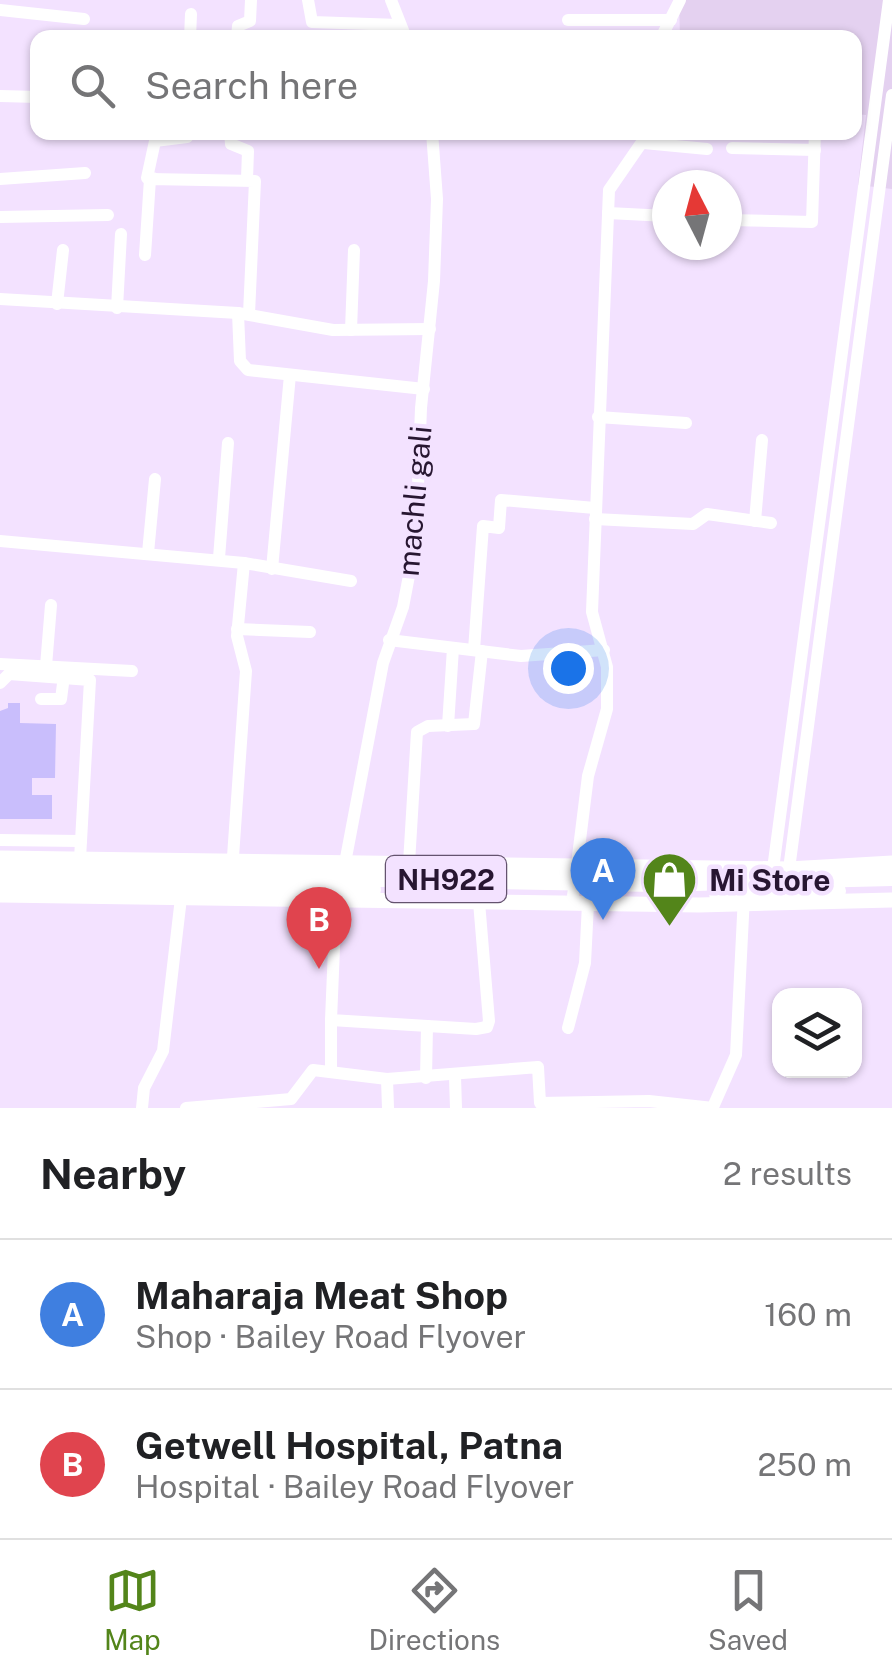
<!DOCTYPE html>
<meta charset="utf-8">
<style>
:root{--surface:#fff;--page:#f2f2f2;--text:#202124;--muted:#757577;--line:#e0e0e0;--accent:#53851a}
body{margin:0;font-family:"Public Sans",sans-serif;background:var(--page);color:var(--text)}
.controls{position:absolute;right:30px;bottom:30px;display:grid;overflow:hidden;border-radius:20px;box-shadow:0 2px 8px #0004}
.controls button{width:90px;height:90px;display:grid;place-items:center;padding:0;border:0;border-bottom:2px solid var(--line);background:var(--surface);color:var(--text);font:50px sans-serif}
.compass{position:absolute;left:652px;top:170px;width:90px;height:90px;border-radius:50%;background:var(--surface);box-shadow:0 2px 8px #0004;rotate:354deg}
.you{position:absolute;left:568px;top:668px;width:35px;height:35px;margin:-25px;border:8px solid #fff;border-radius:50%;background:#1a73e8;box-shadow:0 0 0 15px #1a73e833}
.badge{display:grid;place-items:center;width:65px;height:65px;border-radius:50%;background:var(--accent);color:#fff;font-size:32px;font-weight:700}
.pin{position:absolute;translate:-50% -82px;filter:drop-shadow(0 2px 5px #0008)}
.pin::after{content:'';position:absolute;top:52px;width:35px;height:30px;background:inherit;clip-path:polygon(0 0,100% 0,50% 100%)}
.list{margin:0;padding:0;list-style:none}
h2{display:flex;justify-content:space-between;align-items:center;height:130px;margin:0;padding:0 40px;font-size:42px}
h2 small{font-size:32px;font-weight:400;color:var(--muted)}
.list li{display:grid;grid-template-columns:65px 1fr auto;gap:30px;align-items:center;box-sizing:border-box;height:150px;padding:0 40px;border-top:2px solid var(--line)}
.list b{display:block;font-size:38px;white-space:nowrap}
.list p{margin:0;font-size:32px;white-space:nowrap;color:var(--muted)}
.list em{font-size:32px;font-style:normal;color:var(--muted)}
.icon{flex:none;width:55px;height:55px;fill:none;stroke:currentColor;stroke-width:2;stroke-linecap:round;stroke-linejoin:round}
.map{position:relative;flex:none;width:892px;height:1108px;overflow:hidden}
.search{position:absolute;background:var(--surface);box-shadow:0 2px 8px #0004;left:30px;right:30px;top:30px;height:110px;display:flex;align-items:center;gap:25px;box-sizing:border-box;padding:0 35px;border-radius:20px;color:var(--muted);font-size:38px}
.sheet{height:430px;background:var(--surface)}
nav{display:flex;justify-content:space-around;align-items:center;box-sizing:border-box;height:140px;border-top:2px solid var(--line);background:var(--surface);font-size:28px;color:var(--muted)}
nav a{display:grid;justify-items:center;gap:5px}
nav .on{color:var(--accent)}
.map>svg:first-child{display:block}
</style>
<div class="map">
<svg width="892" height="1108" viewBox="0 0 892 1108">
<rect width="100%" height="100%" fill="#f3e2ff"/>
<path fill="#e4d1f0" d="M679,0H892V189L858,185L866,115L855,114L854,38L680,37Z"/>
<path fill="#c9befc" d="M8,703H20V723L56,724L55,778H32V795H52V819H0V711L8,708Z"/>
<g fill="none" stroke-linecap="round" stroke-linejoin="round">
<g stroke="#fff" stroke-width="12">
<path d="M308,0L312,22L399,25"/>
<path d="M391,0L406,38"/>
<path d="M0,10L84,19"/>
<path d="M568,20H671"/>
<path d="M190,38L191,14"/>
<path d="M237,38L238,26L250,21L251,0"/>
<path d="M661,38L680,0"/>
<path d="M0,96L38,97"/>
<path d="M230,132L231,144L248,151L247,179"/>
<path d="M644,143L707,149"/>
<path d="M732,148L815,150"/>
<path d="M153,178H147L155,141L187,137L188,132"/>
<path d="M0,179L85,173"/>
<path d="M608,213L667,216"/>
<path d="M0,217L108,215"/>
<path d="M727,220L812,222L815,132"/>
<path d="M145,255L150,179L255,181L249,314"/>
<path d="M0,299L238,313L333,330L430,329"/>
<path d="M57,304L63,250"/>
<path d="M117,308L121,234"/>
<path d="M238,313L240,361L248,370L424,389"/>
<path d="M351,330L354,250"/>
<path d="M598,417L686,423"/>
<path d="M595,519L693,524L707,514L771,523"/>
<path d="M755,521L762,440"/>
<path d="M0,541L244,563L237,636L246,671L232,871"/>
<path d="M148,553L155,479"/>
<path d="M219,558L228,443"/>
<path d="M244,563L351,581"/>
<path d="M272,569L290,375"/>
<path d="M237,629L310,632"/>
<path d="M389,640L521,656L604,650"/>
<path d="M474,650L483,526L499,528L501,500L595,508"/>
<path d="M0,664L132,671"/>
<path d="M46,666L51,605"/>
<path d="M0,683L9,674L90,680L80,859"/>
<path d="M41,699H61L64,676"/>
<path d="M448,726L453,648"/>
<path d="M0,840L81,841"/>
<path d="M345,863L383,663L403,607L416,539L421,408L434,281L437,199L432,132"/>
<path d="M409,863L417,732L428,726L474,724L482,651"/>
<path d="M773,869L889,0"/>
<path d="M789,869L892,95"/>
<path d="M336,900L331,1020L476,1029L487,1027L489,1021L479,902"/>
<path d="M572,904L588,776L607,709V667L592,612L609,190L649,132"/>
<path d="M319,959L322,899"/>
<path d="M331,1020V1070"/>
<path d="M568,1028L585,963L588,904"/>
<path d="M455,1077L456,1108"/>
<path d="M426,1078L427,1026"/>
<path d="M387,1079L388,1108"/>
<path d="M713,1107L736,1055L744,896"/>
<path d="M142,1108L144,1088L163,1051L181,898"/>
<path d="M186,1108L291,1099L313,1070L387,1079L538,1067L540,1103L649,1101L713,1108"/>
</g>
<g stroke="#fff" stroke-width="15">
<path d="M0,858L789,869L892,863"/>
<path d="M0,895L699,905L892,900"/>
</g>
<g stroke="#fff" stroke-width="18">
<path d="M0,871L654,883L892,877"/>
<path d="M0,885L372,890"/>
<path d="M718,894L837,891"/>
</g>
</g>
<defs>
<symbol id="shop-pin" viewBox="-11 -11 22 30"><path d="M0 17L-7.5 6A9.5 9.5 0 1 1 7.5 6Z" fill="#53851a" stroke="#f3e2ff"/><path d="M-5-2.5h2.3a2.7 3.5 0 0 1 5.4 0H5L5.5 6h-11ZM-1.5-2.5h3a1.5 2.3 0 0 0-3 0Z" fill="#fff"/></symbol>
</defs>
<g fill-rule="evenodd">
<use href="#shop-pin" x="638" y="848" width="63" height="86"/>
</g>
<g text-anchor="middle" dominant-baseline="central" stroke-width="9" stroke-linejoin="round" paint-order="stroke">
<rect fill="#f3e2ff" stroke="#64536f" stroke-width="2.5" x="386" y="856" width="120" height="46" rx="8"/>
<g font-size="28" font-weight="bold" fill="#271631">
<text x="446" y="879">NH922</text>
</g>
<g font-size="30" fill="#271631" stroke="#f3e2ff">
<text transform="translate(414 501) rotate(-85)">machli gali</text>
</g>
<g font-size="30" font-weight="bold" fill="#271631" stroke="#f3e2ff" text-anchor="start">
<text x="709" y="880">Mi Store</text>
</g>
</g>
</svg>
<div class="controls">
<button><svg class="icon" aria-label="layers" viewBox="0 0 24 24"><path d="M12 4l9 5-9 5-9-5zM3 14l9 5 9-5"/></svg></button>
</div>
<svg class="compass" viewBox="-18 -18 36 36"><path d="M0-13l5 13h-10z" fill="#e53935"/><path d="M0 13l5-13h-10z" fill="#757577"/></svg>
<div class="you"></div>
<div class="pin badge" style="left:603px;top:920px;background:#3f7fe0">A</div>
<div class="pin badge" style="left:319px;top:969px;background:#e0444e">B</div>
<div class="search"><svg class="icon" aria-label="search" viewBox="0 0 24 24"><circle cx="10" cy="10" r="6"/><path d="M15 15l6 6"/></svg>Search here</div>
</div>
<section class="sheet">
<h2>Nearby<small>2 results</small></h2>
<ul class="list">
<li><span class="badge" style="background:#3f7fe0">A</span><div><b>Maharaja Meat Shop</b><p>Shop · Bailey Road Flyover</p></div><em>160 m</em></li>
<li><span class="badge" style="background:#e0444e">B</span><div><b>Getwell Hospital, Patna</b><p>Hospital · Bailey Road Flyover</p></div><em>250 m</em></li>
</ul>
</section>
<nav>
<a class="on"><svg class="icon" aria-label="map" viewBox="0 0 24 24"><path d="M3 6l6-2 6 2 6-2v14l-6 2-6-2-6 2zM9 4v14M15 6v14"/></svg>Map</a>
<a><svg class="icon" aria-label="directions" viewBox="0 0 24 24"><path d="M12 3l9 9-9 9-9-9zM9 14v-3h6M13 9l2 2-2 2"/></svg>Directions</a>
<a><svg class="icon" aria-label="saved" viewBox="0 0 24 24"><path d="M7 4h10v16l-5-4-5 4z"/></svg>Saved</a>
</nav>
